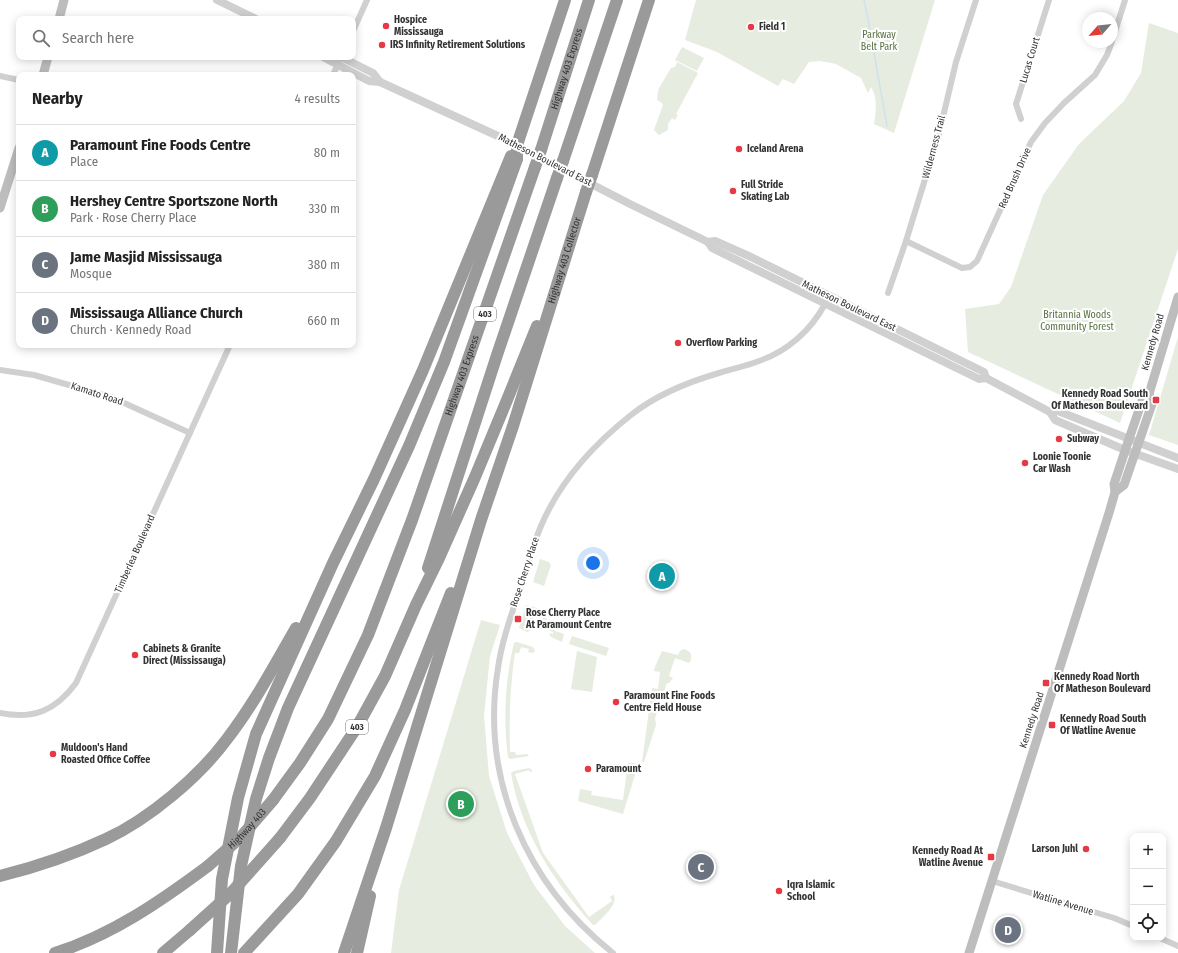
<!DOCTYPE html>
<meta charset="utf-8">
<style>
:root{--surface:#fff;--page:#f6f6f6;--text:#222;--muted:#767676;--line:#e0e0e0;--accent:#e63946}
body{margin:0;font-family:"Fira Sans Condensed",sans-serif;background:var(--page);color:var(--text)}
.controls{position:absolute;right:12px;bottom:12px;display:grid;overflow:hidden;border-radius:8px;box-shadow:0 2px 10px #0003}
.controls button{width:36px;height:36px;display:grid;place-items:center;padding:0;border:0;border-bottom:1px solid var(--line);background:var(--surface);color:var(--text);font:20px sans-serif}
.compass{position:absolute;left:1082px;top:12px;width:36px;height:36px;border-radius:50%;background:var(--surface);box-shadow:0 2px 10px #0003;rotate:242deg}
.you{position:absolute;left:593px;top:563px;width:14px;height:14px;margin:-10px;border:3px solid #fff;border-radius:50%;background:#1a73e8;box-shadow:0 0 0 6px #1a73e833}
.badge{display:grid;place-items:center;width:26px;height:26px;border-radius:50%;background:var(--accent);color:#fff;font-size:13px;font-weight:700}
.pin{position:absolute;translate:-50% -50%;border:2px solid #fff;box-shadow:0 1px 4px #0006}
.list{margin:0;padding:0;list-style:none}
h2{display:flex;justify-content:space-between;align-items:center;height:52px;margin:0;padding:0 16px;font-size:17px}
h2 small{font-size:13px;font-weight:400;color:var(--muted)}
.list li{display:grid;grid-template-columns:26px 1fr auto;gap:12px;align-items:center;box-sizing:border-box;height:56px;padding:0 16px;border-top:1px solid var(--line)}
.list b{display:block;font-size:15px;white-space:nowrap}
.list p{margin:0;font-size:13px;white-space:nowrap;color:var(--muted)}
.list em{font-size:13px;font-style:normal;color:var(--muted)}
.icon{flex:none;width:22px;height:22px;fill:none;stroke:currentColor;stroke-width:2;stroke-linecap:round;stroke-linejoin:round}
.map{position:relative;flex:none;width:1178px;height:953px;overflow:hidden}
.search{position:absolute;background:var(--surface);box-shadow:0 2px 10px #0003;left:16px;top:16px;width:340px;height:44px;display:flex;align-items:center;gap:10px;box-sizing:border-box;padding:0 14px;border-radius:8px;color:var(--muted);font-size:15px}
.panel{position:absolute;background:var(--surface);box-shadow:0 2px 10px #0003;left:16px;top:72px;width:340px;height:276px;border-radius:8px}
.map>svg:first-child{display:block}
</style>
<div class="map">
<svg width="1178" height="953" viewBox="0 0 1178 953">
<rect width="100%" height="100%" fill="#fff"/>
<g fill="#e6ecdf">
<path d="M696,0H935L894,133L874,124C876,112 878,98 871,87L868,93L861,78L836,64L820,61L809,62L794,84L783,79L778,86L717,52L685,40Z"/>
<path d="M1149,23L1178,33V249L1120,423L968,352L965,309L999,304L1011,287L1043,195L1079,144L1124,101L1141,73Z"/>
<path d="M682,47L704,58L697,71L675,60Z"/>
<path d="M677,62L698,73L676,114L678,115L675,120L672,118L668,124V130L659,135L654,130L663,105L662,103L657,100L658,90L671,68L675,67Z"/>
<path d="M1178,337V445L1149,435Z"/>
<path d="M540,559L549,562L551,565L544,586L533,582Z"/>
<path d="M526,605L537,608L531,630L527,632L519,628Z"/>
<path d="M545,611L548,612L546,620L553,623L552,626L556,627L555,631L564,634L562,642L551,637L549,633L553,634V632C539,626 542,622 545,611Z"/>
<path d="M481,620L500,625L490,656L484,716L489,776L507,833L534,885L565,926L595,953H391L399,890Z"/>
<path d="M572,636L609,648L606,656L569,644Z"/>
<path d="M517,642L533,647L535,651L533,653L528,652L529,649L521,647L519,653H515C510,686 509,718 510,752H515L516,755L527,754L529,756L510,759L508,757C503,719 505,681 514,643Z"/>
<path d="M683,649C691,650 694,657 689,663L675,658L669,676L673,678L669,683H667L655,718L656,725L644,762H642L652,688L658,689L660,672L654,671L655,667L662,651L678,655L680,651Z"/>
<path d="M577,651L597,657L592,692L571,689Z"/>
<path d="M628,763H634L638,765L623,814L578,801L580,789L592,791L591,795L623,800Z"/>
<path d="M529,768L532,770L531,773L529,770L515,774L543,853L589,917L612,901L610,897L611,896L614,895C618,905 602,918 595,925H593C554,882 521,832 511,773L514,771Z"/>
</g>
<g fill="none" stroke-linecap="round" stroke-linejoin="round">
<path stroke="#cfe2ee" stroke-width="1.5" d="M864,0L868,19L887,126"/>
<g stroke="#d0d0d0" stroke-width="6">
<path d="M353,31L367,0"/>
<path d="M1112,41L1125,0"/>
<path d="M333,75L341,57"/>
<path d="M0,76L19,80"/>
<path d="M1021,119L1016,104L1049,0"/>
<path d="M906,241L962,268L970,267L977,261L1031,142L1045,123L1064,103L1095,75L1107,55L1112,42"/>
<path d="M888,293L906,241L939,134L956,62L976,0"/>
<path d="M0,370L34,375L111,397L190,433"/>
<path d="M0,713C34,720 56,710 76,683L230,345"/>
<path d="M992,881L1114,918L1133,926"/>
<path d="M1160,938L1178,946"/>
<path d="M613,953C526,884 480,779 498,668C502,640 512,613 521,586C527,566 533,545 541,526C560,481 593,445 631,415C656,395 688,382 719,373C732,369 746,366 759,361C788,351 811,330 825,304"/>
</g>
<g stroke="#d0d0d0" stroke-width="8">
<path d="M217,0L256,19"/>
<path d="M323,57L369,81L380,82L500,137L630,204L708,242L712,248L979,379L986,378L1050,412L1055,420L1125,450L1178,469"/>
<path d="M341,57L373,73L380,82"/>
<path d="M708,242L715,241L751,257L984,372L986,378"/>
<path d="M1050,412L1058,411L1178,458"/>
</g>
<g stroke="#bdbdbd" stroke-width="9">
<path d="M59,19L64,0"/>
<path d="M43,75L48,57"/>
<path d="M0,208L19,148"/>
<path d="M1115,492L1124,485L1152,404L1149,394L1178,297"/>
<path d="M969,953L1109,513L1115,492L1114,484L1129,439L1142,401L1149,394"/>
</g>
<g stroke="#9a9a9a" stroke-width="12">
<path d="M517,145L565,0"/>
<path id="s1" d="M541,150L589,0"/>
<path d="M563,161L617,0"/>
<path d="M592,175L649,0"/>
<path d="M428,568L497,355L557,178"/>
<path id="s2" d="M273,800L300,763L328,719L368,635L412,520L535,167"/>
<path d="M280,838L310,798L357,727L385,676L416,605L439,558L475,477L507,400L537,326"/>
<path d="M0,876C36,867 72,855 106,839C149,819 199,777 227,739C254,704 274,666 296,628"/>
<path d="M55,953C112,935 161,901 208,866"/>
<path d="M163,953L190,930"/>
<path d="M217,953L222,879L238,798L256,734L333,563L374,479L423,370L511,156"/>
<path d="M231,953L241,866L256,799L269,758L288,708L409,446L444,362L517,159"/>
<path d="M244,953L298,894L336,841L375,776L405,710L451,593"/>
<path id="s3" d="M344,953L386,828L481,520L513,426L586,192"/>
<path d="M357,953L370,896"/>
</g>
<g stroke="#9a9a9a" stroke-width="12">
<path d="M517,145V159"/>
<path d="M535,167L541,150"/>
<path d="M557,178L563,161"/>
<path d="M586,192L592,175"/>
<path id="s4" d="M208,866L241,837L273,800"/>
<path d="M190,930L231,893L280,838"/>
</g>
</g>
<g fill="#e63946" stroke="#fff" stroke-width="1.5">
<circle cx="386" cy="26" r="4"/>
<circle cx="751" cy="27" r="4"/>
<circle cx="382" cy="45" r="4"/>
<circle cx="739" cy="149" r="4"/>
<circle cx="733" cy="191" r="4"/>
<circle cx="678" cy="343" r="4"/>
<rect x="1152" y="396" width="8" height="8" rx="2"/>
<circle cx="1059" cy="439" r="4"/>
<circle cx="1025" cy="463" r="4"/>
<rect x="514" y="615" width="8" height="8" rx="2"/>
<circle cx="135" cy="655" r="4"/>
<rect x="1042" y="679" width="8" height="8" rx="2"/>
<circle cx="616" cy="702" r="4"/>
<rect x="1048" y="721" width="8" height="8" rx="2"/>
<circle cx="53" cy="754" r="4"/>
<circle cx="588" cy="769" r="4"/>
<circle cx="1086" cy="849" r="4"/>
<rect x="987" y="853" width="8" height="8" rx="2"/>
<circle cx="779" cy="891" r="4"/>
</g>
<g text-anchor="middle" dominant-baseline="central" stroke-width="4" stroke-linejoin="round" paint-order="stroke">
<g fill="#fff" stroke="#707070" stroke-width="1">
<rect x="474" y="307" width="22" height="14" rx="3"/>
<rect x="346" y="720" width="22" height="14" rx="3"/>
</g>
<g font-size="9" font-weight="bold" fill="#333">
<text x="485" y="314">403</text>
<text x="357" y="727">403</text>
</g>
<g font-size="10" font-weight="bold" fill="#333" stroke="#fff" text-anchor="start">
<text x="394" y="20">Hospice<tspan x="394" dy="12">Mississauga</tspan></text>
<text x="759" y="27">Field 1</text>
<text x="390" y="45">IRS Infinity Retirement Solutions</text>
<text x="747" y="149">Iceland Arena</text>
<text x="741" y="185">Full Stride<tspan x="741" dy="12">Skating Lab</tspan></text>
<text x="686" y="343">Overflow Parking</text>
<text x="1148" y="394" text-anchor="end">Kennedy Road South<tspan x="1148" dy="12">Of Matheson Boulevard</tspan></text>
<text x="1067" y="439">Subway</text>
<text x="1033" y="457">Loonie Toonie<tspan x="1033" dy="12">Car Wash</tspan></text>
<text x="526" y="613">Rose Cherry Place<tspan x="526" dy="12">At Paramount Centre</tspan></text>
<text x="143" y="649">Cabinets &amp; Granite<tspan x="143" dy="12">Direct (Mississauga)</tspan></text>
<text x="1054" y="677">Kennedy Road North<tspan x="1054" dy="12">Of Matheson Boulevard</tspan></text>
<text x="624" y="696">Paramount Fine Foods<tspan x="624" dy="12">Centre Field House</tspan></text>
<text x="1060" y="719">Kennedy Road South<tspan x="1060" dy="12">Of Watline Avenue</tspan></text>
<text x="61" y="748">Muldoon's Hand<tspan x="61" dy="12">Roasted Office Coffee</tspan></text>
<text x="596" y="769">Paramount</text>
<text x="1078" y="849" text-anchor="end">Larson Juhl</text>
<text x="983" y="851" text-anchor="end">Kennedy Road At<tspan x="983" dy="12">Watline Avenue</tspan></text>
<text x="787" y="885">Iqra Islamic<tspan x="787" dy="12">School</tspan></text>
</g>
<g font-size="10" fill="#56703f" stroke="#fff">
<text x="879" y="35">Parkway<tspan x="879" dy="12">Belt Park</tspan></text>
<text x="1077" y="315">Britannia Woods<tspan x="1077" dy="12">Community Forest</tspan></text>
</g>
<g font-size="10" fill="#333" stroke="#fff">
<text transform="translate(1030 60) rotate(-73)">Lucas Court</text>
<text stroke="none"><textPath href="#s1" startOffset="85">Highway 403 Express</textPath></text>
<text transform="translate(934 147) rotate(-75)">Wilderness Trail</text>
<text transform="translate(545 160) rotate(27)">Matheson Boulevard East</text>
<text transform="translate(1015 178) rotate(-66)">Red Brush Drive</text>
<text stroke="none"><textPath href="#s3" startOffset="727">Highway 403 Collector</textPath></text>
<text transform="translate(849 306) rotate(26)">Matheson Boulevard East</text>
<text transform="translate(1153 342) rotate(-74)">Kennedy Road</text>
<text stroke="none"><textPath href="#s2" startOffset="467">Highway 403 Express</textPath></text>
<text transform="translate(97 394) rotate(18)">Kamato Road</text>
<text transform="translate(135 554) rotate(-66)">Timberlea Boulevard</text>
<text transform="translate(525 572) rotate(-72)">Rose Cherry Place</text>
<text transform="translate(1032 720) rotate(-72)">Kennedy Road</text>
<text stroke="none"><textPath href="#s4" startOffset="54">Highway 403</textPath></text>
<text transform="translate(1063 903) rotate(17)">Watline Avenue</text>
</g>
</g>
</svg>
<div class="controls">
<button>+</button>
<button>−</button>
<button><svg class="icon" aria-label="locate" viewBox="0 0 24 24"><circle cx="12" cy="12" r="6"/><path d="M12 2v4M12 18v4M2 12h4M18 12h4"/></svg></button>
</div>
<svg class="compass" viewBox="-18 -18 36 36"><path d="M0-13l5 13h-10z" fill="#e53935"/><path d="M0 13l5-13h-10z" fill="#767676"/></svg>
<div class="you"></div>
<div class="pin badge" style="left:662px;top:576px;background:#0f9aa8">A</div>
<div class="pin badge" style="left:461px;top:804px;background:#2e9e5b">B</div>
<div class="pin badge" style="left:701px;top:867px;background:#6b7280">C</div>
<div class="pin badge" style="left:1008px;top:930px;background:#6b7280">D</div>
<div class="search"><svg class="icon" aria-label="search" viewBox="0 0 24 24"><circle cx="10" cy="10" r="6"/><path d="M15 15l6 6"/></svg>Search here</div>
<section class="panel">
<h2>Nearby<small>4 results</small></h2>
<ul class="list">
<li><span class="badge" style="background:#0f9aa8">A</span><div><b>Paramount Fine Foods Centre</b><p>Place</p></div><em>80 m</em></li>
<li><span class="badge" style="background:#2e9e5b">B</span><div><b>Hershey Centre Sportszone North</b><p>Park · Rose Cherry Place</p></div><em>330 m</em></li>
<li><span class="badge" style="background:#6b7280">C</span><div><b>Jame Masjid Mississauga</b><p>Mosque</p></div><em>380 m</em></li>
<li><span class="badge" style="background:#6b7280">D</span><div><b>Mississauga Alliance Church</b><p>Church · Kennedy Road</p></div><em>660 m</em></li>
</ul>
</section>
</div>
